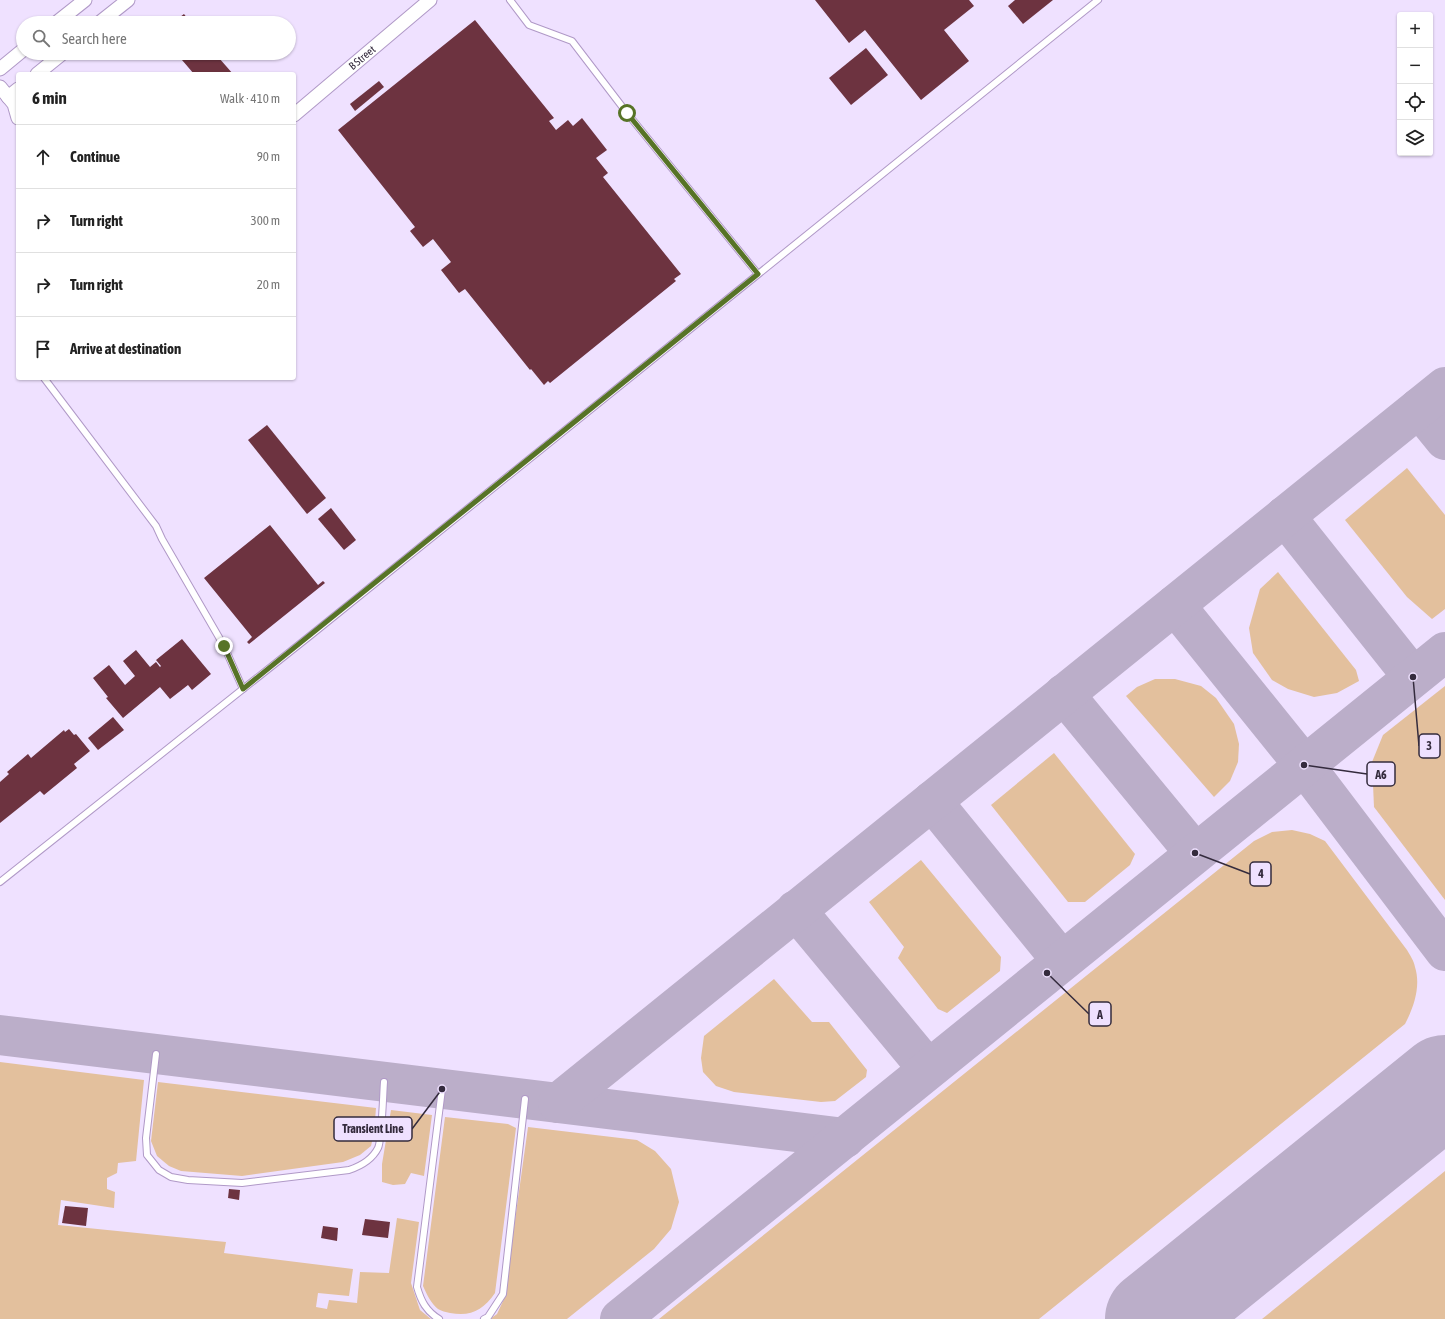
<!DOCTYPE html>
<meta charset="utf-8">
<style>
:root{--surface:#fff;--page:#f2f2f2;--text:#222;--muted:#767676;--line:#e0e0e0}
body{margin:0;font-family:"Asap Condensed",sans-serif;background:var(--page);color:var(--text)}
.controls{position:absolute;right:12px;top:12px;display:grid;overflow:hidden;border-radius:4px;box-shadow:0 1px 3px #0004}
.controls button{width:36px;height:36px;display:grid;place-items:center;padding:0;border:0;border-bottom:1px solid var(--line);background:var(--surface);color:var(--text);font:20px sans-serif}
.stop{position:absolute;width:12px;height:12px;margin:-9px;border:3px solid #577327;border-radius:50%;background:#fff}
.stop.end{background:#577327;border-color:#fff;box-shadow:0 1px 4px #0008}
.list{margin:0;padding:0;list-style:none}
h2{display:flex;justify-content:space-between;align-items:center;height:52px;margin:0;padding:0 16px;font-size:17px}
h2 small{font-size:13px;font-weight:400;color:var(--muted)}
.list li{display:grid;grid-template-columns:26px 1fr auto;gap:12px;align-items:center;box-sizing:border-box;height:64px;padding:0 16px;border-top:1px solid var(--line)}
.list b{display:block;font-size:15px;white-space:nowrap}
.list em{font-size:13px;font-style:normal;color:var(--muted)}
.icon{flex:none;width:22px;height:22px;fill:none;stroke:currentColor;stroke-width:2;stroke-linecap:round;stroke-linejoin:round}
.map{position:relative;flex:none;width:1445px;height:1319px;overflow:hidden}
.search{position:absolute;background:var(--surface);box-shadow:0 1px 3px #0004;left:16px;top:16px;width:280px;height:44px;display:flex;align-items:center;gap:10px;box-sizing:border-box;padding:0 14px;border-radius:22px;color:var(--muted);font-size:15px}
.panel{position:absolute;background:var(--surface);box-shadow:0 1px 3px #0004;left:16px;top:72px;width:280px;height:308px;border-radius:4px}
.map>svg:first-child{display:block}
</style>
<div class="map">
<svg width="1445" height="1319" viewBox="0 0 1445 1319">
<rect width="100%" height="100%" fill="#efe1ff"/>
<g fill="#e3c09d">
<path d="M1407,468L1445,515V609L1432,619L1407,597L1345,520Z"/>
<path d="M1278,572L1356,670L1359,681L1337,693L1314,697L1288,689L1272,680L1253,653L1249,628L1260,589Z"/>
<path d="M1155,679H1175L1201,686L1216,698L1234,724L1239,744L1238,762L1230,781L1214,797L1126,696L1137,687Z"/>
<path d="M1445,686V900L1374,807L1372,762L1383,735Z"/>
<path d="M1054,753L1135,854L1130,865L1085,902H1068L991,805Z"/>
<path d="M1292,830L1310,834L1325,841L1407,950C1410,955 1414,961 1415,967C1421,986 1414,1007 1405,1024L1039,1319H659L1254,841L1272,832Z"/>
<path d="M921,860L1001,957L1000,971L947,1013L938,1009L898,958L904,947L869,902Z"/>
<path d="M774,979L812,1022H829L867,1070L866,1077L835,1101L821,1102L734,1092L716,1086L703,1072L701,1058L704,1036Z"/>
<path d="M0,1062L144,1080L136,1161L118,1163L117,1173L107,1178V1189L115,1192L114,1208L61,1200L58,1225L226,1242L224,1253L353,1269L349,1296L318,1293L316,1307L327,1309L329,1300L357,1303L360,1272L389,1273L397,1218L419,1222L411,1283L420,1310L431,1319H0Z"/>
<path d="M158,1082L376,1108L374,1133L371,1146L360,1155L343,1162L242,1176L181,1171L169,1166L157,1156L151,1141Z"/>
<path d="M391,1110L432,1115L424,1176L411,1173L405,1184L393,1185L382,1182V1164Z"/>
<path d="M445,1117L508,1124L516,1128L495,1293C483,1310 471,1317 450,1313C446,1312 441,1311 438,1309C431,1303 427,1295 423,1286Z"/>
<path d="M528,1127L637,1140L655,1151L671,1169L679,1202L671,1229L654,1249L567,1319H490L497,1314L504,1299Z"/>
<path d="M1445,1171V1319H1262Z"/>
</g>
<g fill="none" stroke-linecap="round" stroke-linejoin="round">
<g stroke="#bbaec9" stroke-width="40">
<path d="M1419,408L1445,440"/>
<path d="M1285,516L1413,677"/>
<path d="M1175,605L1304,765L1445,951"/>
<path d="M1064,694L1195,853"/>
<path d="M932,801L1062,961"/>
<path d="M796,910L928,1069"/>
<path d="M0,1035L845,1138"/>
<path d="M558,1103L1445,387"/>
<path d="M620,1319L1445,652"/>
</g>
<path stroke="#bbaec9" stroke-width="100" d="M1155,1319L1445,1085"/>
</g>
<g fill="#6d3340">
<path d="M815,0H969L974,6L944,30L969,61L921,100L865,30L849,43Z"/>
<path d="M1015,0H1053L1023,24L1008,6Z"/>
<path d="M184,14L191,23H172Z"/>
<path d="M475,20L554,118L549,121L556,130L568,120L573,126L582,118L607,150L596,158L608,173L603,177L681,274L674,279L676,281L550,383L548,381L544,385L531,369L530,370L465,289L459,293L441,270L451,262L433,239L423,247L410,231L415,227L338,130Z"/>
<path d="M866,48L888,75L851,105L829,78Z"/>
<path d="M176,53H220L222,56L219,58L233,74H194Z"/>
<path d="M379,81L384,87L355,111L350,104Z"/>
<path d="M267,425L326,498L307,514L248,440Z"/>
<path d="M331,508L356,540L344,550L318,519Z"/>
<path d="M270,525L318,585L323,581L325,583L249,644L247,642L252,637L204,578Z"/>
<path d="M182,639L211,674L192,690L188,685L170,699L160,687L123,718L106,698L108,697L93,678L109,665L125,685L135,676L123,661L136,650L150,667L156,662L160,667L161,666L156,660Z"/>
<path d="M113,717L124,730L98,750L88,738Z"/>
<path d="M69,729L74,735L76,734L90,751L74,764L77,768L44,795L40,791L0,823V782L9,774L7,772L28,754L31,758L64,730L65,732Z"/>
<path d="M229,1189L240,1190L239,1200L228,1198Z"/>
<path d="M65,1206L88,1208L86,1226L62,1223Z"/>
<path d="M365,1219L390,1222L388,1238L362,1235Z"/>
<path d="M323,1226L338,1228L337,1241L321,1238Z"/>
</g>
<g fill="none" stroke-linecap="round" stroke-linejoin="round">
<defs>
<g id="service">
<path d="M510,0L529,25L572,41L627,113L758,274"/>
<path d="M44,378L156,526L162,539L224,646L243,689"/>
<path d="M0,882L311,635L1098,0"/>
<path d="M156,1054L146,1138L147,1155L159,1170L171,1177L188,1180L242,1183L349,1170C361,1166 372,1160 378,1148C382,1140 383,1094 384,1082"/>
<path d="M439,1319C426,1311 421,1301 417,1287L442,1089"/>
<path d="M484,1319L488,1317L503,1294L525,1099"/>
</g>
<g id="minor">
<path d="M56,23L85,0"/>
<path d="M99,23L128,0"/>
<path d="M0,69L23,50"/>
<path d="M37,74L63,53"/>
<path d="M0,87L14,104L18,118"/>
<path d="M8,97L18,89"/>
<path id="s1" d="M294,115L430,0"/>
</g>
</defs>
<use href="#service" stroke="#b099c7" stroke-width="8"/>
<use href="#minor" stroke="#b099c7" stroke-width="15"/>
<use href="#service" stroke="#fff" stroke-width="6"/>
<use href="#minor" stroke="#fff" stroke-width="13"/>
</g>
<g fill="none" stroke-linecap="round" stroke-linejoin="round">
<path stroke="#577327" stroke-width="5" d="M224,646L243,689L758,274L627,113"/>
</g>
<g text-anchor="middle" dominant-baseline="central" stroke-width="4" stroke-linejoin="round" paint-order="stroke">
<g font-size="11" fill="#342b3d" stroke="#efe1ff">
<text stroke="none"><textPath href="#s1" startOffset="89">B Street</textPath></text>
</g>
</g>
<path fill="none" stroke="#342b3d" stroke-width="1.5" d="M1413 677L1419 746M1304 765L1367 774M1195 853L1250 874M1047 973L1089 1014M442 1089L412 1129"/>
<g fill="#342b3d" stroke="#efe1ff" stroke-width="1.5">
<circle cx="1413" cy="677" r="4"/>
<circle cx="1304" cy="765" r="4"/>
<circle cx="1195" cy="853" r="4"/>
<circle cx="1047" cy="973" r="4"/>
<circle cx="442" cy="1089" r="4"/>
</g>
<g fill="#efe1ff" stroke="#342b3d" stroke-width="1.5">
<rect x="1419" y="734" width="21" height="24" rx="4"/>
<rect x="1367" y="762" width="28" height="24" rx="4"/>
<rect x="1250" y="862" width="21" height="24" rx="4"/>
<rect x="1089" y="1002" width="22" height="24" rx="4"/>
<rect x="334" y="1117" width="78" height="24" rx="4"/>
</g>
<g font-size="12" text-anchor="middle" font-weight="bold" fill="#342b3d">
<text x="1429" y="750">3</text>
<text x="1381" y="779">A6</text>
<text x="1261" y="878">4</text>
<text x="1100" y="1019">A</text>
<text x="373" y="1133">Transient Line</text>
</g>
</svg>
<div class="controls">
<button>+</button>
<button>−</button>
<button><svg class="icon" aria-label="locate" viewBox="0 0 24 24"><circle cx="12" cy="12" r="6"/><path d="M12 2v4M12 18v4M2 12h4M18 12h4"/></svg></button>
<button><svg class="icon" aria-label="layers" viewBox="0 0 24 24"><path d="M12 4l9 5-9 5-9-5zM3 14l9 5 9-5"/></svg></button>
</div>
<div class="stop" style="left:627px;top:113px"></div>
<div class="stop end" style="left:224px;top:646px"></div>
<div class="search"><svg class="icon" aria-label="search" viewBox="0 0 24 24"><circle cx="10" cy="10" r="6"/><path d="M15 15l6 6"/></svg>Search here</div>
<section class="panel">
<h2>6 min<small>Walk · 410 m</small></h2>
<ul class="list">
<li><svg class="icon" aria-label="ahead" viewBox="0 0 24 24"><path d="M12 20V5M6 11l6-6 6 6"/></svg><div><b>Continue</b></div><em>90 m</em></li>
<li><svg class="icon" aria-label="right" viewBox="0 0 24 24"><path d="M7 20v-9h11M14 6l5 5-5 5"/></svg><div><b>Turn right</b></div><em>300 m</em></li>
<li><svg class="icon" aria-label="right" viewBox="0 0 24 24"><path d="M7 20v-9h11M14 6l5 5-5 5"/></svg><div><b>Turn right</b></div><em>20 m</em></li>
<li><svg class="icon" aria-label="arrive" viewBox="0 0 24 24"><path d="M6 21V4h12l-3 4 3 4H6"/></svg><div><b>Arrive at destination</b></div></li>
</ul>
</section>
</div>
